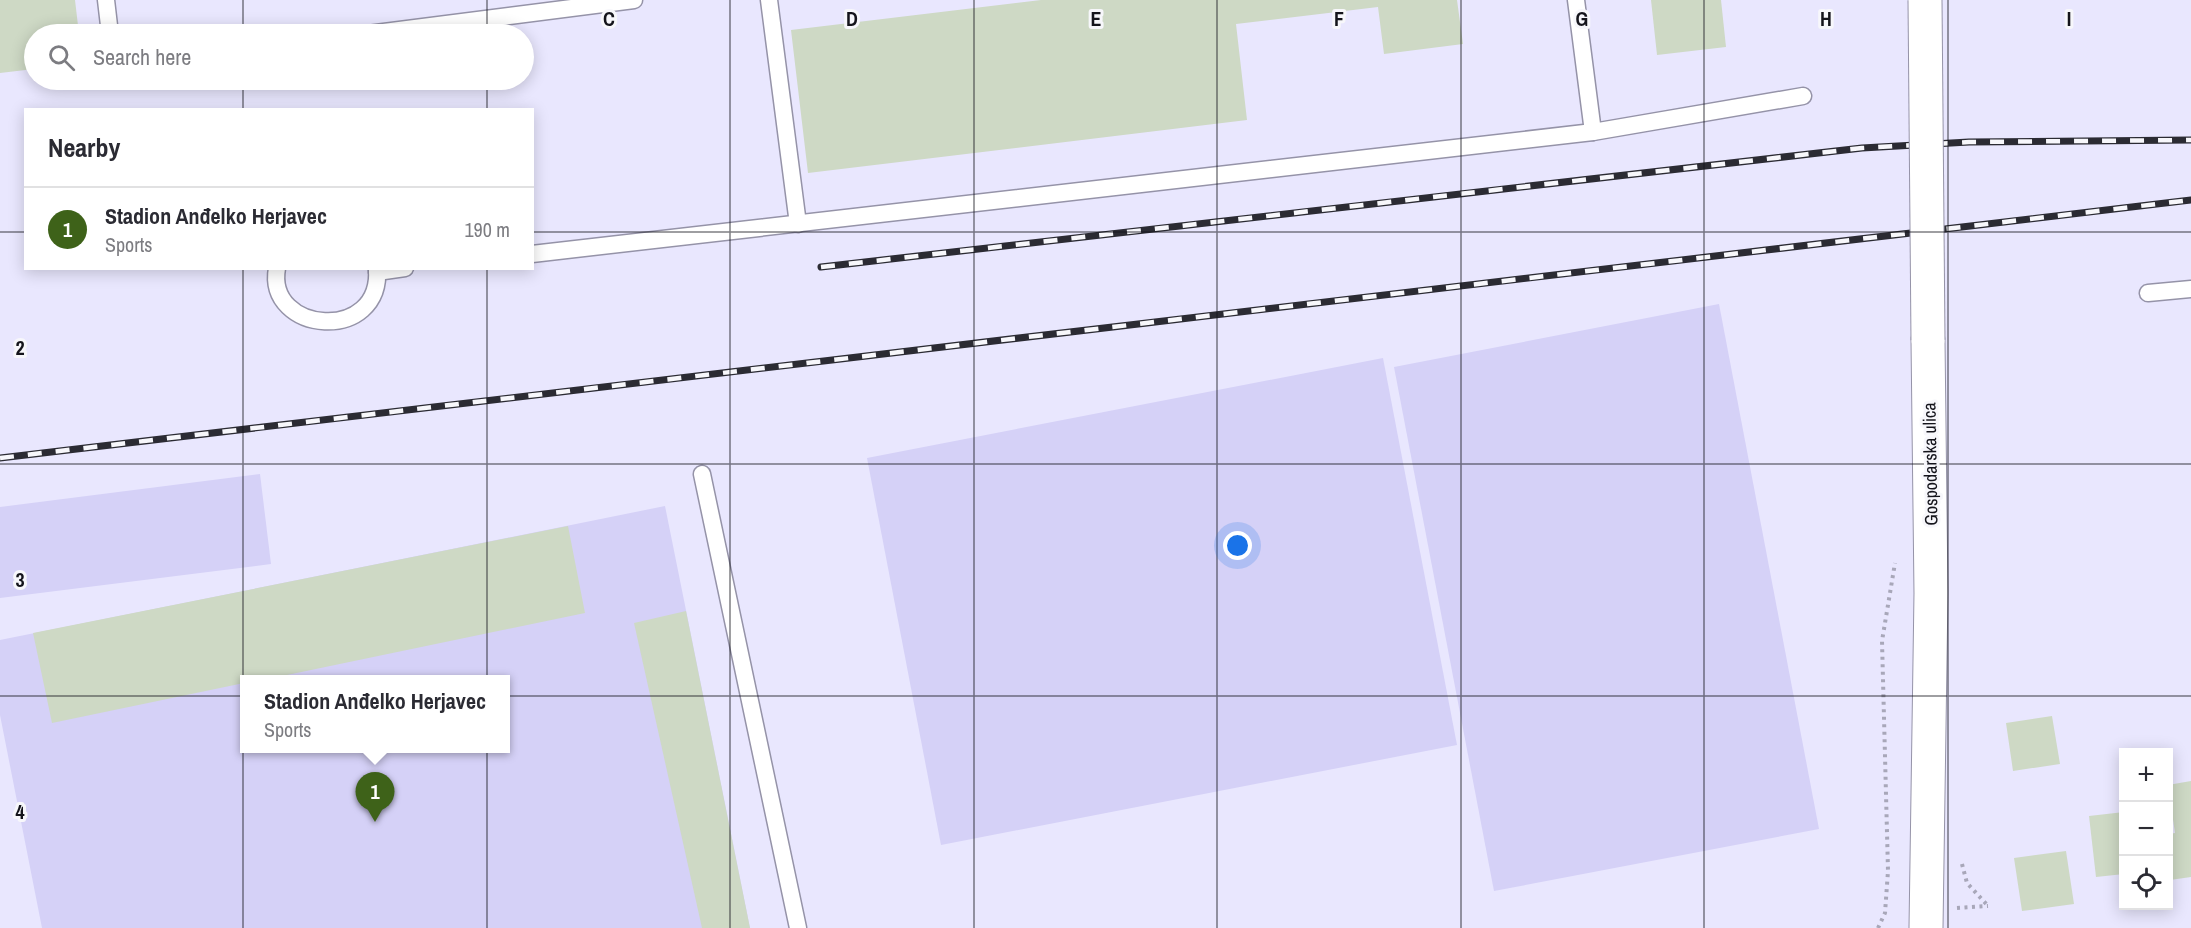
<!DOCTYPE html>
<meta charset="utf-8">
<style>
:root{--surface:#fff;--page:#f7f7f7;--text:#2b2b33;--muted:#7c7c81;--line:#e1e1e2;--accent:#3e6219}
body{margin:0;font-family:"Archivo Narrow",sans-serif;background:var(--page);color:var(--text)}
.controls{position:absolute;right:18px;bottom:18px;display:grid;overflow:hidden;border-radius:0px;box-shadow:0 3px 15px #0003}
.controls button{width:54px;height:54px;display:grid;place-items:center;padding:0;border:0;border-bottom:2px solid var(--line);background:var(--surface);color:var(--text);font:30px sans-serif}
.you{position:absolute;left:1238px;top:546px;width:21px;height:21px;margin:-15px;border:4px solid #fff;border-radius:50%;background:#1a73e8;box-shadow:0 0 0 9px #1a73e833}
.badge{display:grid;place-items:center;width:39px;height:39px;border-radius:50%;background:var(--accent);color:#fff;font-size:20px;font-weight:700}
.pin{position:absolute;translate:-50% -50px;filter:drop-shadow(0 2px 3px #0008)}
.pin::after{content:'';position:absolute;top:32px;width:21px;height:18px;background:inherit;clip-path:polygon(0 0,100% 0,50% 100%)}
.popup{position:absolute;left:240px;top:675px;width:270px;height:78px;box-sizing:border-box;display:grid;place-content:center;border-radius:0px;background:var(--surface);filter:drop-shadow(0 2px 4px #0005);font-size:20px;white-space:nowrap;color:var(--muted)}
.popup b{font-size:22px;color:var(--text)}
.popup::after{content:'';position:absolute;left:50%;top:100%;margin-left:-12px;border:12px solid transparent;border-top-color:var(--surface)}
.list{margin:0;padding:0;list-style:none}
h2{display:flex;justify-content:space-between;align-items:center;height:78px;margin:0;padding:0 24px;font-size:26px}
h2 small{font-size:20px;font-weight:400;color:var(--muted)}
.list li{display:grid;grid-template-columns:39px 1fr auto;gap:18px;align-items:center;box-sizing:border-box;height:84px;padding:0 24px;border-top:2px solid var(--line)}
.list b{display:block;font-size:22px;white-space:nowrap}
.list p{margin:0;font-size:20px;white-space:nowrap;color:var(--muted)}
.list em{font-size:20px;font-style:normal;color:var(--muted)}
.icon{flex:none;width:33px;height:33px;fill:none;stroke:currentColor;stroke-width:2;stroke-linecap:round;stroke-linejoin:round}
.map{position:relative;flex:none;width:2191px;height:928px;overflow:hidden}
.search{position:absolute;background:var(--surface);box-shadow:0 3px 15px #0003;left:24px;top:24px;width:510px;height:66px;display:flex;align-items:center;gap:15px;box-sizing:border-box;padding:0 21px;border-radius:33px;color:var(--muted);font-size:22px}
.panel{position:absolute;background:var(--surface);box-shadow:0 3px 15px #0003;left:24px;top:108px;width:510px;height:162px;border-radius:0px}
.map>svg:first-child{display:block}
</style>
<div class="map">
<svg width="2191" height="928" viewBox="0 0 2191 928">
<rect width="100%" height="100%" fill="#e9e7fe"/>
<g fill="#d5d1f7" fill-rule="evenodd">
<path d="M1719,304L1819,829L1494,891L1394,367Z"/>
<path d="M1383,358L1457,745L941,845L867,458Z"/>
<path d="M260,474L271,564L0,598V507Z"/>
<path d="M665,506L750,928H42L0,715V640ZM244,680H506V748H244Z"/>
</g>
<g fill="#ced9c5">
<path d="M0,0H75L79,34H34V69L0,73Z"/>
<path d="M1041,0H1457L1463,44L1384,54L1378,7L1236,24L1247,120L808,173L791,30Z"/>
<path d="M1651,0H1721L1726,47L1657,55Z"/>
<path d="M568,526L585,613L263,680H244V683L52,723L33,633Z"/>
<path d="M686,611L750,928H702L634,623Z"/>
<path d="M2052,716L2060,764L2013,771L2006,723Z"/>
<path d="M2191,781V877L2170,880L2168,834L2175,833L2168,785Z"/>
<path d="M2124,812V874L2096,877L2089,816Z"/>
<path d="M2066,851L2074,904L2022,911L2014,858Z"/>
</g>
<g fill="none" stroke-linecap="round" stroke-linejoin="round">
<defs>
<g id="service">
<path d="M106,0L110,34"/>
<path d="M769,0L798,224"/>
<path d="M1576,0L1593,132"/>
<path d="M368,34L634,0"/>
<path d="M532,254L1593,132L1803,96"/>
<path d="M277,268C265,334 383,344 377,268"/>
<path d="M377,272L405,268"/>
<path d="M2148,293L2191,289"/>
<path d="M702,474L798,928"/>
</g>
<path id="secondary" d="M1926,928L1931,593L1928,340"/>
</defs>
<use href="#service" stroke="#9593a8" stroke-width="19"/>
<use href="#secondary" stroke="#9593a8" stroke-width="35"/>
<g stroke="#a8a7b9" stroke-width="4" stroke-dasharray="3 4.5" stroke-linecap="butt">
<path d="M1962,864L1967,883L1988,906"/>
<path d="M1957,908L1988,906"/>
<path d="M1878,928L1885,913L1888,871L1882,641L1895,563"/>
</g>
<use href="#service" stroke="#fff" stroke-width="16"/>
<use href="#secondary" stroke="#fff" stroke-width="33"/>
<defs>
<g id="rail">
<path d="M821,267L1862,148L1969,142L2191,140"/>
<path d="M0,458L2191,200"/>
</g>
</defs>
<use href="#rail" stroke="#2b2b33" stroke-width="7"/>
<use href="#rail" stroke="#f7f7fb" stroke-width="4.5" stroke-dasharray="14" stroke-linecap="butt"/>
<defs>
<path id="secondary-bridge" d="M1925,0L1928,340"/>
</defs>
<use href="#secondary-bridge" stroke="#9593a8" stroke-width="35" stroke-linecap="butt"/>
<use href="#secondary-bridge" stroke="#fff" stroke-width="33"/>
</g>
<path fill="none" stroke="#14141b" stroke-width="1.5" stroke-opacity="0.55" d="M243,0V34M487,0V34M730,0V928M974,0V928M1217,0V928M1461,0V928M1704,0V928M1948,0V928M243,80V110M487,80V110M0,232H26M532,232H2191M243,268V928M487,268V928M0,464H2191M0,696H2191"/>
<g text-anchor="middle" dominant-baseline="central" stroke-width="6" stroke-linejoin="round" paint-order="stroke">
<g font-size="18" fill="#14141b" stroke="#f7f7fb">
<text transform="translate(1930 464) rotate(-91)">Gospodarska ulica</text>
</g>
</g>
<g font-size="20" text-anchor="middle" font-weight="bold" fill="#14141b" stroke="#f7f7fb" stroke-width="6" stroke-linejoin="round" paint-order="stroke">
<text x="609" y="26">C</text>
<text x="852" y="26">D</text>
<text x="1096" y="26">E</text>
<text x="1339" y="26">F</text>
<text x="1582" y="26">G</text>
<text x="1826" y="26">H</text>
<text x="2069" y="26">I</text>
<text x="20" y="355">2</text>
<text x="20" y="587">3</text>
<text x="20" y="819">4</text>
</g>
</svg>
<div class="controls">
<button>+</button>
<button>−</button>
<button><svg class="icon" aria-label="locate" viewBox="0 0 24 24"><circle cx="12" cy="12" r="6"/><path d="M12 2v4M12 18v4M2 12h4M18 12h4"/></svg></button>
</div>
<div class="you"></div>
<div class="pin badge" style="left:375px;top:822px">1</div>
<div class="popup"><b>Stadion Anđelko Herjavec</b>Sports</div>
<div class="search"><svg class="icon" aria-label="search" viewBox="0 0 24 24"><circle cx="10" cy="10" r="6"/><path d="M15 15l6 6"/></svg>Search here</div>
<section class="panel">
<h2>Nearby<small></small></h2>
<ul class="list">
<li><span class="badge">1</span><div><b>Stadion Anđelko Herjavec</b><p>Sports</p></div><em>190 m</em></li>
</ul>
</section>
</div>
